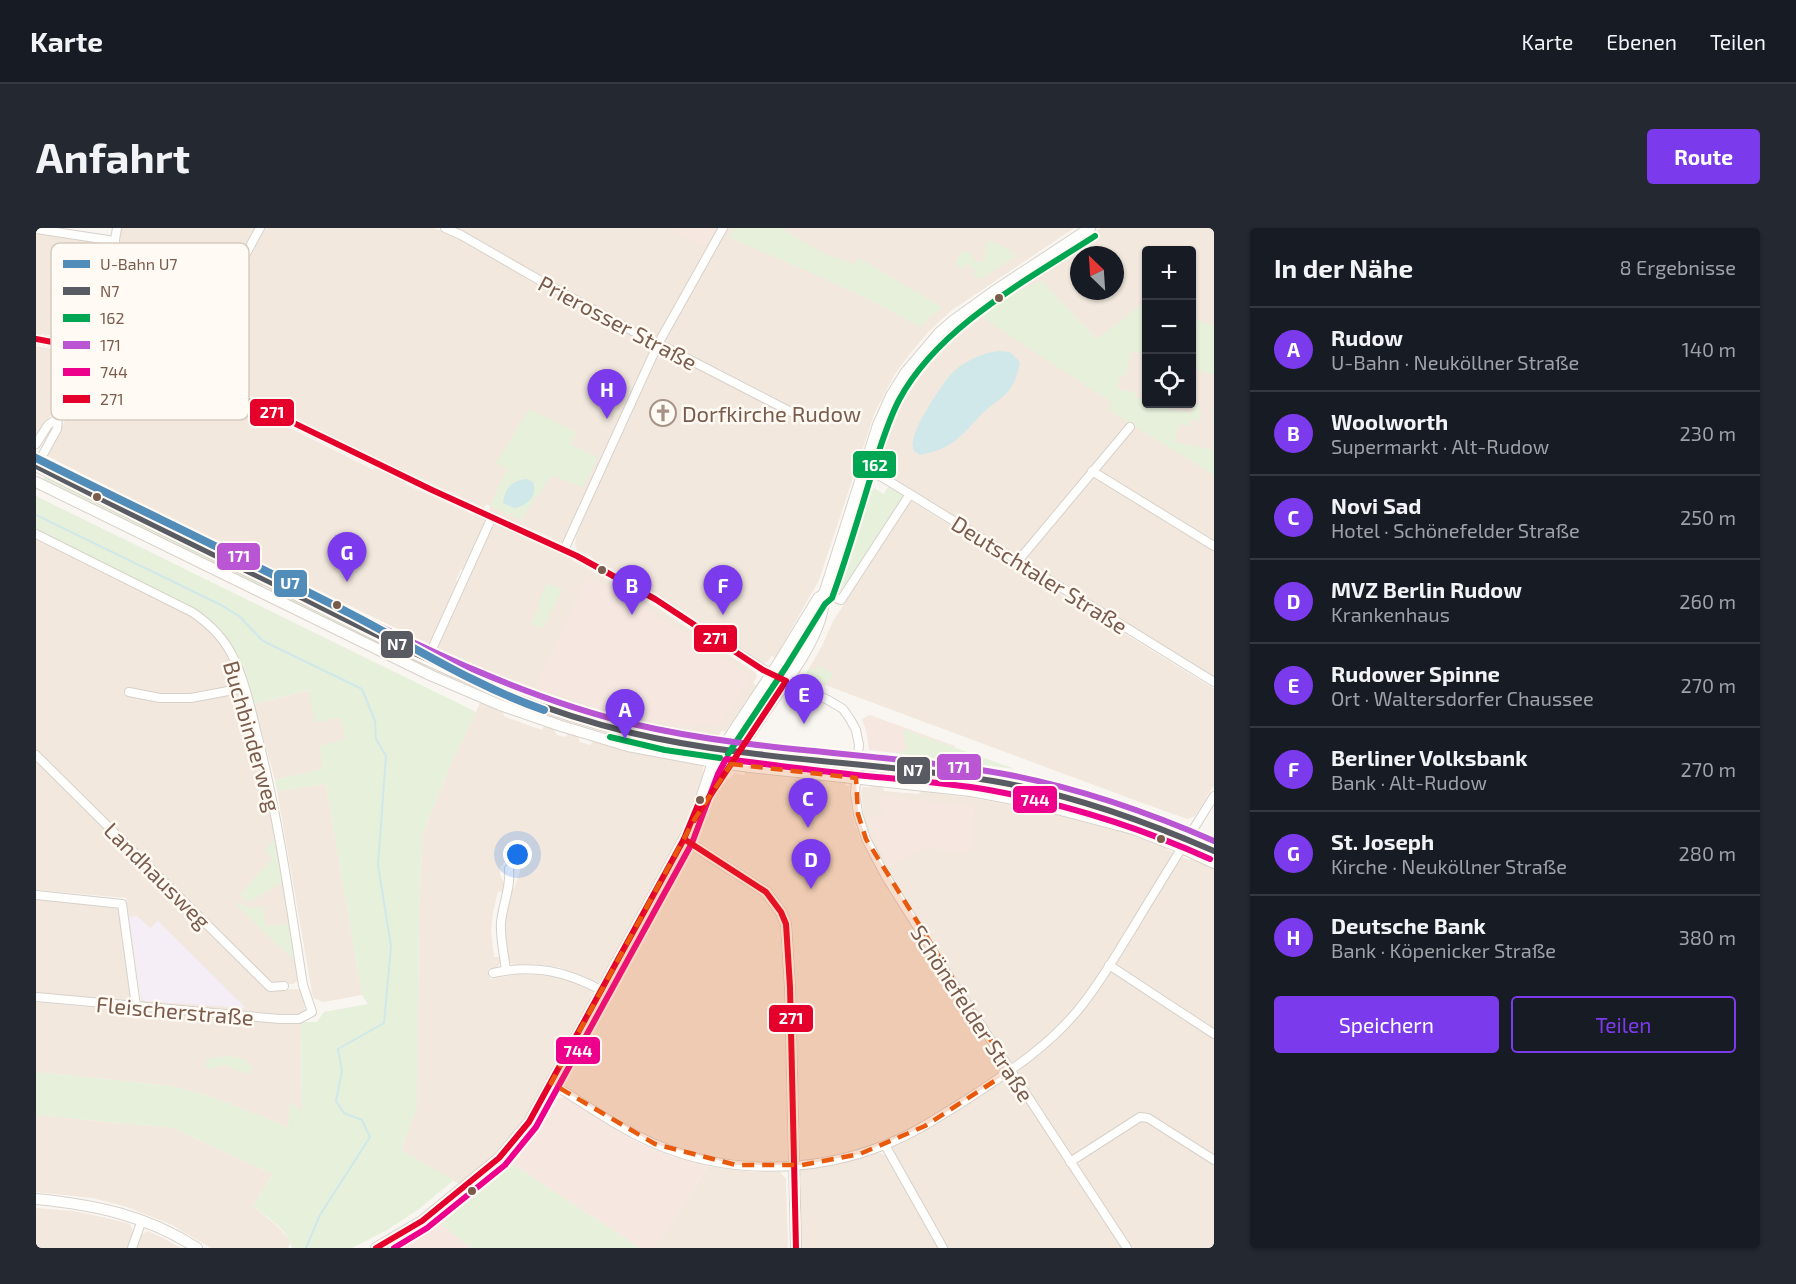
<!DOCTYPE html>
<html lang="de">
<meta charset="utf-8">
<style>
:root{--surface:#171b24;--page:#242831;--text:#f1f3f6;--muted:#9ea1a6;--line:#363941;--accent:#7c3aed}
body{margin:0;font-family:"Exo 2",sans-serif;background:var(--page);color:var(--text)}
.controls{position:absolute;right:18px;top:18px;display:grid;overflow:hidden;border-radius:6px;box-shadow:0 2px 4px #0004}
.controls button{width:54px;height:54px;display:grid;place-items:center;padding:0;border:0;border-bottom:2px solid var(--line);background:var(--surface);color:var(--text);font:30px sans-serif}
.compass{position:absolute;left:1034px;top:18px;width:54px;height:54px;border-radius:50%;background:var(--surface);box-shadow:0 2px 4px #0004;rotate:335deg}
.you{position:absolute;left:482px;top:627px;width:21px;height:21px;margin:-15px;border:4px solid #fff;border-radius:50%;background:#1a73e8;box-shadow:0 0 0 9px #1a73e833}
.badge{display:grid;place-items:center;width:39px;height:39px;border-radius:50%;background:var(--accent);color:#fff;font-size:20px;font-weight:700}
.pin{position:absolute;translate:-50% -50px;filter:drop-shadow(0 2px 3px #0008)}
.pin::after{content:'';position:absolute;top:32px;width:21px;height:18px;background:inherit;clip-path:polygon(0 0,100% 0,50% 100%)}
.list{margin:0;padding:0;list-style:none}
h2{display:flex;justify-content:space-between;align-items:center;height:78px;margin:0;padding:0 24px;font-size:26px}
h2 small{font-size:20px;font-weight:400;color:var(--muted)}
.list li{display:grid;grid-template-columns:39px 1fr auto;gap:18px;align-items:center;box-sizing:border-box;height:84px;padding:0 24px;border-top:2px solid var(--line)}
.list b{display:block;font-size:22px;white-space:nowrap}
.list p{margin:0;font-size:20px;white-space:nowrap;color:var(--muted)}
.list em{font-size:20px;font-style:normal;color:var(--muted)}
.actions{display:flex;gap:12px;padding:18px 24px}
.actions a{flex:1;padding:14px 0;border:2px solid var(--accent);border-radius:6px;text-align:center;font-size:21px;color:var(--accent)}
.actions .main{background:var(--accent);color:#fff}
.icon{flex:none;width:33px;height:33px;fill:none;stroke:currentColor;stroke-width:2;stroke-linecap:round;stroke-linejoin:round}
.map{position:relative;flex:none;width:1178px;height:1020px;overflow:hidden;border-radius:6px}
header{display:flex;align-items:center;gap:36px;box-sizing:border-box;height:84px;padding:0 30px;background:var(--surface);border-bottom:2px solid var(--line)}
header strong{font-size:28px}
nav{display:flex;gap:33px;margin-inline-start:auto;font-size:21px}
.intro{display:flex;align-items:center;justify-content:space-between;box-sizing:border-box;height:144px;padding:0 36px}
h1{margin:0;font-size:42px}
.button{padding:15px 27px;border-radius:6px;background:var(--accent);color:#fff;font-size:21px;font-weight:700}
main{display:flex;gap:36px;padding:0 36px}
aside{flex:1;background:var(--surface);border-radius:6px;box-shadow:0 2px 4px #0004}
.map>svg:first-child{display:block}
</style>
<header>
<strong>Karte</strong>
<nav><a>Karte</a><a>Ebenen</a><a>Teilen</a></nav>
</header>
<div class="intro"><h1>Anfahrt</h1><a class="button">Route</a></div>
<main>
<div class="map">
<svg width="1178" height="1020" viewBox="0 0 1178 1020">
<rect width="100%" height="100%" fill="#f9f5f0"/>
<g fill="#f2e8de" fill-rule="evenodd">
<path d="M85,0H219L147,132L144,134L130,129L105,124L104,122L89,119L86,121L85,119L76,117L74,119H70L66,114Z"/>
<path d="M230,0H397L415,6L442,21L502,57L614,118L615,122L528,312L526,315H522L517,313L516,310L484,296L481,297L453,284L454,278L451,276L447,281L442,277L375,246L372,247L168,145L165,146L156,141L155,135Z"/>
<path d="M419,0H683L622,108L618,109L505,49Z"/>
<path d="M690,0H1038L916,82L892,104L870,131L859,146L839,184L783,352L743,423L739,430L736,428L730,435L724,433L651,385L590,348H586L557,332L556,329L541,322L539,316L541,304L547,290L623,123H629L758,191L762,184L633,116L629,112Z"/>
<path d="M1065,0H1178V314L1061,241L1098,200L1092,196L984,323L978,326L840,241L838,237V232L850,195L864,165L876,146L899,117L928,91ZM1110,22H1156V176H1110ZM1043,27H1079V63H1043Z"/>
<path d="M0,4L70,16L72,19L58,115H50L49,113L36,111L33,113L31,110L6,106L3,108L0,105Z"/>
<path d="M0,118L16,121L20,119L21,121L47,125L49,127L51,132L0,209Z"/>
<path d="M69,129L137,141L167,155L169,158L336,241L340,240L368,253L369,256L438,287L441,286L450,291L451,296L430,342L425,341L420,352L423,355L393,419H389L387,422L15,239V237L11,235V229L43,164L58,138L57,135L62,130Z"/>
<path d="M1057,249H1060L1178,321V450L990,333L989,329Z"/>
<path d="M875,273L1178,461V557L1159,588L1151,591L1093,570L773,451L771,444L787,416L797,393Z"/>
<path d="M459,294L487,307L488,310L511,320L515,319L535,329L536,332L617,377L719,444L721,449L717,455L720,458L689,504L686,502L680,511L670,512L592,497L574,492L571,494L563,491L562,488L475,460L472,462L468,460L466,457L410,432L405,433L401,432L399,430V424L454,298Z"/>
<path d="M0,309L151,384L170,398L179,406L188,419L200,444L202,454L199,458L154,469L119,468L90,461L89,465L130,473L150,472L201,465L207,468L238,595L264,752L257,756L234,755L0,524Z"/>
<path d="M274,462L304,489L310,511L287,541L239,552L218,476Z"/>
<path d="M445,473L466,483L469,489L506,502L508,498L517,500L521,507L530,509L532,505L541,507L544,514L554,517L556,515L555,512L664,536L667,540V546L669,547L651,595L567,751L565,750L562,754L523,739L497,736L478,737L474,735L468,707L469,691L472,674L483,647L484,642L481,637L476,633L469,634L464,639V647L469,657L468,665L462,663L457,685L455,702L458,729H464L465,734L462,739L452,741L454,751L484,746L514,748L535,753L554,762L556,765L554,769L557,770L497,880L462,926L425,957L365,922L381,879L383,684L387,604L415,536Z"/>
<path d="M0,530L234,762L266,761L269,784L265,794L266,884L254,875L252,899L176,869L136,858L0,844V774L107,784L90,670L0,662Z"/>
<path d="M710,543L809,554V557L813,558L816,587L824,611L830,621L893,725L967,838V843L894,892L826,923L763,934L762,931L764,930V926L761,925V922H764V900H761V897H763L762,852L760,851V848H762V831L759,830V827H762L761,808H758V805H761L759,740H757L756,705L755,695L743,671L728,655L662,612L661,609L663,603L660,602L690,550L694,551L698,545L708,547Z"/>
<path d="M290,556L326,767L287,774L277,770L241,563Z"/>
<path d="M834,556L846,557L848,563L882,566L884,565L883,562H895L897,565L930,569L931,566L937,567V570L1003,582L1081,603L1084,601L1131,617L1130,621L1136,624V629L1047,771L1023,799L979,836L974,835L897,717L852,645V641L836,613L828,590L825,563L827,559H834Z"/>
<path d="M652,621H655L724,666L738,682L745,697L747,709L749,740L748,741L749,816H752V829L750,828V862L753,863V867H751V887L753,888V891L751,892L752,914L754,915V932L750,935H709L674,929L642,921L604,905L572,887L524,854L527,850L524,848L528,839H531L546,807L549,806L563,780L562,778L621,668H624L629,659L628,657L646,625L648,626Z"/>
<path d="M1146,629L1153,632L1155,629L1178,639V800L1078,734L1143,630Z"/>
<path d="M0,671L81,679L83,683L95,768L93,773L90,774L0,765Z"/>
<path d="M1074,742L1178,808V931L1113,888L1042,926L1034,928L981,847L983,841L1010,821L1035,796Z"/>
<path d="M969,850H974L976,853L1086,1020H909L855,920L857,916Z"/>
<path d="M0,887L137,900L237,946L217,978L240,997L255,1013L252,1020H175L136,997L91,979L56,970L0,964Z"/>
<path d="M1109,891L1178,935V1020H1094L1041,938L1056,921Z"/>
<path d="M839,923L851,928L905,1020H764L762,962L765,961V949L762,948V944L764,941Z"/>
<path d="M672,938L718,944H744L750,951L752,1020H619Z"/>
<path d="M0,980L37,983L71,990L94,996L97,1004L91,1020H0Z"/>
<path d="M112,1003L125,1009L145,1020H99L104,1007Z"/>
</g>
<g fill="#f6e8e1">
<path d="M634,0H680L669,18Z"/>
<path d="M551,349L585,366L587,363L612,377L610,381L710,445L712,453L681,500L657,496L656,501L624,495L554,477L499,459Z"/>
<path d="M834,487L919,518L914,531L833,522L830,502L826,491Z"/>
<path d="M839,568L939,579L933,626L888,619L854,639L840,613L832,590L847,587L848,582Z"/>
<path d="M528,869L603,915L635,928L672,938L619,1020H604L475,935L508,894L519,871Z"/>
<path d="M404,995L435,1020H361Z"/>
</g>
<path fill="#f6eef6" d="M101,688L114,700L122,693L210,780L108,773L105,768L93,689Z"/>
<g fill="#e7f0db">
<path d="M698,0H745L789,26L819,36L823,30L906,79L884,99C823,64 757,37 692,9Z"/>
<path d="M951,13H954L973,21L980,28L945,51L937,48L940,42L930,36L927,41L920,37V33L925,24L930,23L936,27L939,34H945L948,30Z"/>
<path d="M1005,52L1061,111L1110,73V126L1095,123L1090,148L1084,147L1081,161L1100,165L1099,169L1110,172V176H1121V178L1155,185L1157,175L1164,177L1163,185L1166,186L1164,193L1155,191L1153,198L1143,196L1139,214L1178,222V247L1072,182L1076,174L1047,156L943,87L985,58L987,62Z"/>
<path d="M1156,90L1178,98V147L1156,140Z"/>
<path d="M493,181L540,204L535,217L562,229L547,260L516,247L485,292L454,278L471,242L460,235Z"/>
<path d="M9,249L227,355L225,360L7,253Z"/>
<path d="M852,259L868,267V271L802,367L834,267L838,260L848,266Z"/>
<path d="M0,268L440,484L415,536L387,604L383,684L381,879L365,922L418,952L383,981L351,1002L316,1020H256C253,1002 230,989 217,978L237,946L137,900L0,887V844L136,858L176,869L252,899L254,874L266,883L265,794H281L288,784L332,776L326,767L290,556L241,563L239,552L287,541L283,518L310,511L304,489L279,495L273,462L218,476L201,426L187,404L176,393L151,376L0,301Z"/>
<path d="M511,355L526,362L507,401L495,396L503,379L502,376Z"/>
<path d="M235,360L389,434L387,440L234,363Z"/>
<path d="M783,438L797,446L789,458L773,451L771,444L774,439L779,443Z"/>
<path d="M867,501L979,541L859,525L871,522Z"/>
<path d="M718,531L812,540L813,542L811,545L715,535Z"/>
<path d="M238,612L246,654L216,673L209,672L204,667L236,631L228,622Z"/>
<path d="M203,674C212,681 217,681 227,678L230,698L253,696L260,734L200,677Z"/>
<path d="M189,828L207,830L217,840L211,846L189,837L173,841L170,838L171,831Z"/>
<path d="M475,935L604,1020H435L404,995Z"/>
</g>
<g fill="#d0e8ea">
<path d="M963,123L974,124L984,134C977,171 965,166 943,189C923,211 914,221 884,227L878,223C877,220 876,216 877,213C878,199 906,155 917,144C929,133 946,125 963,123Z"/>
<path d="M490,251L497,254C502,268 491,278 478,280L467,275C469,259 476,253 490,251Z"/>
</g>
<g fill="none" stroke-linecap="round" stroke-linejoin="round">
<path stroke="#d0e8ea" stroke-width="2" d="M0,287L185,377L203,388L227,413L326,461L339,493L340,511L350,528L342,637L355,718L348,795L302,821L306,843L300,873L308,885L326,892L334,909L284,987L270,1020"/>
<defs>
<g id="street">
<path d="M409,0L425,7L512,57L615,113L627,118L757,185"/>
<path d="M0,1L79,13"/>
<path d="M0,111L138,137L396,262L541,328L619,371L735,446L792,472L807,481L814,491L820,502L823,517L819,565L822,586L830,611L849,647L903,733L1091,1020"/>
<path d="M147,141L224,0"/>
<path d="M0,216L12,197L22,190L60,122L81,0"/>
<path d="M0,239L21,201L22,190"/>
<path d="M827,243L844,248L874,266L1178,454"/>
<path d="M1056,243L1178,318"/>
<path d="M0,306L156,384C174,396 189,411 198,431C210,456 216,487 223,514C243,594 254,675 267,757L276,784L263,791H244L0,769"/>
<path d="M528,322L622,116L687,0"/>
<path d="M982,333L1094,199"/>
<path d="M788,366L805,372L874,266"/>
<path d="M391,432L456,289"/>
<path d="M93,464L124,470H155L208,460"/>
<path d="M0,527L234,759L248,758"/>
<path d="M0,667L86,676L100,778"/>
<path d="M1073,737L1178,806"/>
<path d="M470,742C468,726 464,710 465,694C467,675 475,660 473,641"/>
<path d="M457,745C498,736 529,743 565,762"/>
<path d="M515,855C549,876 581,899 617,915C690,947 777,946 851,916C879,905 904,888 930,872C971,845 1011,820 1042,782C1062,758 1078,730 1095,703C1122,658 1150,613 1178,568"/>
<path d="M849,917L907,1020"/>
<path d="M1034,934L1104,889L1112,890L1178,932"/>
<path d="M96,1020L106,992"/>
</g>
<g id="secondary">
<path d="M0,238C91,285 184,329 276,375C325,399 373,425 423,446C479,471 536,490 596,505C714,533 837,533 957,553C1033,566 1107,591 1178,623"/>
<path d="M0,254L394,447L464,477L525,498L592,518L677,534L714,539L935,563L998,575L1097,601L1146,620L1178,635"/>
<path d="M666,578C687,545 709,514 731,481C751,452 790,403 788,366L842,197L855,168L870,144L904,104L918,92L957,64L1054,0"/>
<path d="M648,611L730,664L745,684L750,696L754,759L760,1020"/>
<path d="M0,971C59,977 110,987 161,1020"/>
<path d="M340,1020L386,993L463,930L493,894L515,855L648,611L658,592L677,534L743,434L782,370L788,366"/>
</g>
</defs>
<use href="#street" stroke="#d7d1cb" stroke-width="10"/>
<use href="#secondary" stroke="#d9d2cb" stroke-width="12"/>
<use href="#street" stroke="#fefefd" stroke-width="8"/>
<use href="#secondary" stroke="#fefefd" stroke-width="10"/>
<defs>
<path id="bus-1" d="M0,238C88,283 176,326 265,369C372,423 478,477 596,505C714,533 837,533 957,553C1034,566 1107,592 1178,623"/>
<g id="bus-2">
<path d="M574,509L629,522L684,530"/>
<path d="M692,526L750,439L789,376L796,370C811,329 823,287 836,245C844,220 851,195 863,172C902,99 991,52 1059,8"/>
</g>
<path id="bus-3" d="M4,230C91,275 180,317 268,361C375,414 481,468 597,496C716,524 838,524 957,544C1034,557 1107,582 1178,613"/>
<path id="bus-4" d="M358,1020L391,1000L469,937L500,899L656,615L682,546L690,531C736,537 783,543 830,548C871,552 912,555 953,562C1029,576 1103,599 1174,631"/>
<g id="bus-5">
<path d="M0,111L138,137L396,262L541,328L619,371L727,442L750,453L658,592"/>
<path d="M648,611L730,664L745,684L750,696L754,759L760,1020"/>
<path d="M340,1020L386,993L463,930L493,894L648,611L664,572"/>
</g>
</defs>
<use href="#bus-1" stroke="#fffaf3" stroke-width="10"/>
<use href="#bus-2" stroke="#fffaf3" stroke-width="10"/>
<use href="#bus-3" stroke="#fffaf3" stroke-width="10"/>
<use href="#bus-4" stroke="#fffaf3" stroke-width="10"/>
<use href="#bus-5" stroke="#fffaf3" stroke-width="10"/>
<use href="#bus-1" stroke="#595b62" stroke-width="6"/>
<use href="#bus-2" stroke="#00a651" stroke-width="6"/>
<use href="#bus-3" stroke="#ba55d3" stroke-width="6"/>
<use href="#bus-4" stroke="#ec008c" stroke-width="6"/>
<use href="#bus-5" stroke="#e4002b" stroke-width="6"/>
<defs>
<path id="metro-1" d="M0,230C104,282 210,332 313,385C377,418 439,458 508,482"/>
</defs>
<use href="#metro-1" stroke="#fffaf3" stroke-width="12"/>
<use href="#metro-1" stroke="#528dba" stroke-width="8"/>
</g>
<path fill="#e8590c" fill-opacity="0.2" stroke="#e8590c" stroke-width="4.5" stroke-dasharray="12 8" stroke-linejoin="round" d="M695,536L820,550L822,586L830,611L974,843L889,898L824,926L766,937H700L619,916L515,855L658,592Z"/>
<defs>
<symbol id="church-ring" viewBox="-11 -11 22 22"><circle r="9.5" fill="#fffaf3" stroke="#a69286" stroke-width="1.5"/><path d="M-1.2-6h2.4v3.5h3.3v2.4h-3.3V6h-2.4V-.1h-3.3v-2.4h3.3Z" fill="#a69286"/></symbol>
</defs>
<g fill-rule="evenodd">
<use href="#church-ring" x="612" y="170" width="30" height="30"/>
</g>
<g fill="#7a5c4d" stroke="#fffaf3" stroke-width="2">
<circle cx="963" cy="70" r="5"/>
<circle cx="61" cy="269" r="5"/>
<circle cx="566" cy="342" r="5"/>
<circle cx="301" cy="377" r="5"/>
<circle cx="664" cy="572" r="5"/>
<circle cx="1125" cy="611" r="5"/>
<circle cx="436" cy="963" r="5"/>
</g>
<g text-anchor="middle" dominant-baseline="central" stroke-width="5" stroke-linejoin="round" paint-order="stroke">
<g font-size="22" fill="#7a5c4d" stroke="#fffaf3">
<text transform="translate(582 94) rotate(28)">Prierosser Straße</text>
<text transform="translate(1004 346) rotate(32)">Deutschtaler Straße</text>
<text transform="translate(217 508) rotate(74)">Buchbinderweg</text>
<text transform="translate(122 647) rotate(45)">Landhausweg</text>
<text transform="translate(139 782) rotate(5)">Fleischerstraße</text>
<text transform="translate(937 785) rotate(57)">Schönefelder Straße</text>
</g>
<g font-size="22" fill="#7a5c4d" stroke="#fffaf3" text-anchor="start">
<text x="646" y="185">Dorfkirche Rudow</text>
</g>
</g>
<rect x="15" y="15" width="198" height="177" rx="9" fill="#fffaf3" stroke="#d7cbc1" stroke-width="1.5"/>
<rect x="27" y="32" width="27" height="8" fill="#528dba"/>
<rect x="27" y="59" width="27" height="8" fill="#595b62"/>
<rect x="27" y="86" width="27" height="8" fill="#00a651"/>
<rect x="27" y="113" width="27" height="8" fill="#ba55d3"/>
<rect x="27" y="140" width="27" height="8" fill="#ec008c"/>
<rect x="27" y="167" width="27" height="8" fill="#e4002b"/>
<g font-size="16" fill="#7a5c4d">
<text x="64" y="42">U-Bahn U7</text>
<text x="64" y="69">N7</text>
<text x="64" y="96">162</text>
<text x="64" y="123">171</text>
<text x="64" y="150">744</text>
<text x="64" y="177">271</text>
</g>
<g stroke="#fffaf3" stroke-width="2">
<rect x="213" y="170" width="46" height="29" rx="6" fill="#e4002b"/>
<rect x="816" y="222" width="45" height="29" rx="6" fill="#00a651"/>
<rect x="180" y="314" width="45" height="29" rx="6" fill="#ba55d3"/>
<rect x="237" y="341" width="35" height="29" rx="6" fill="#528dba"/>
<rect x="657" y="396" width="45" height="29" rx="6" fill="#e4002b"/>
<rect x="344" y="402" width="34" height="29" rx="6" fill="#595b62"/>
<rect x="900" y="525" width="46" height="28" rx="6" fill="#ba55d3"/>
<rect x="860" y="528" width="35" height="29" rx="6" fill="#595b62"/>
<rect x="976" y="557" width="46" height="29" rx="6" fill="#ec008c"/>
<rect x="732" y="776" width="46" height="29" rx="6" fill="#e4002b"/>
<rect x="519" y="808" width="46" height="29" rx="6" fill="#ec008c"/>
</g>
<g font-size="16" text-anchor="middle" font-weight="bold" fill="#fff">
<text x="236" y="190">271</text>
<text x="839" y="243">162</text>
<text x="203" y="334">171</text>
<text x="254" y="361">U7</text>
<text x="679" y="416">271</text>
<text x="361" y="422">N7</text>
<text x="923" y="545">171</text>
<text x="877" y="548">N7</text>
<text x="999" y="578">744</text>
<text x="755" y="796">271</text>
<text x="542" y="829">744</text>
</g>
</svg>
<div class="controls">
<button>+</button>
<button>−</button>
<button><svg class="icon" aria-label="locate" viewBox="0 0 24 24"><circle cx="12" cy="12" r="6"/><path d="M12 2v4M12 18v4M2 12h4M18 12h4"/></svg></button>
</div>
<svg class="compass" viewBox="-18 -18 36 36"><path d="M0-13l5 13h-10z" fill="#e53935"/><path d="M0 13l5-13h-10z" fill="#9ea1a6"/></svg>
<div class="you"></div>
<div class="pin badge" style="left:589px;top:511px">A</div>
<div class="pin badge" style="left:596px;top:387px">B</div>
<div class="pin badge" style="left:772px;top:600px">C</div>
<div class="pin badge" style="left:775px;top:661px">D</div>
<div class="pin badge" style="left:768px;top:496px">E</div>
<div class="pin badge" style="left:687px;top:387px">F</div>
<div class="pin badge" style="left:311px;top:354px">G</div>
<div class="pin badge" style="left:571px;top:191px">H</div>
</div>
<aside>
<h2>In der Nähe<small>8 Ergebnisse</small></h2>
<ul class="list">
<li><span class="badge">A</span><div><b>Rudow</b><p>U-Bahn · Neuköllner Straße</p></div><em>140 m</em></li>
<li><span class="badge">B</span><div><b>Woolworth</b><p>Supermarkt · Alt-Rudow</p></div><em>230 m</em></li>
<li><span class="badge">C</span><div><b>Novi Sad</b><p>Hotel · Schönefelder Straße</p></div><em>250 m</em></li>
<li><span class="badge">D</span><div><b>MVZ Berlin Rudow</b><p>Krankenhaus</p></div><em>260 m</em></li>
<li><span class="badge">E</span><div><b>Rudower Spinne</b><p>Ort · Waltersdorfer Chaussee</p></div><em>270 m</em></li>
<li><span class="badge">F</span><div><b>Berliner Volksbank</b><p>Bank · Alt-Rudow</p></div><em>270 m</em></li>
<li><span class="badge">G</span><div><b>St. Joseph</b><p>Kirche · Neuköllner Straße</p></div><em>280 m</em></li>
<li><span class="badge">H</span><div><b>Deutsche Bank</b><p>Bank · Köpenicker Straße</p></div><em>380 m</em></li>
</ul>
<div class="actions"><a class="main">Speichern</a><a>Teilen</a></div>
</aside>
</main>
